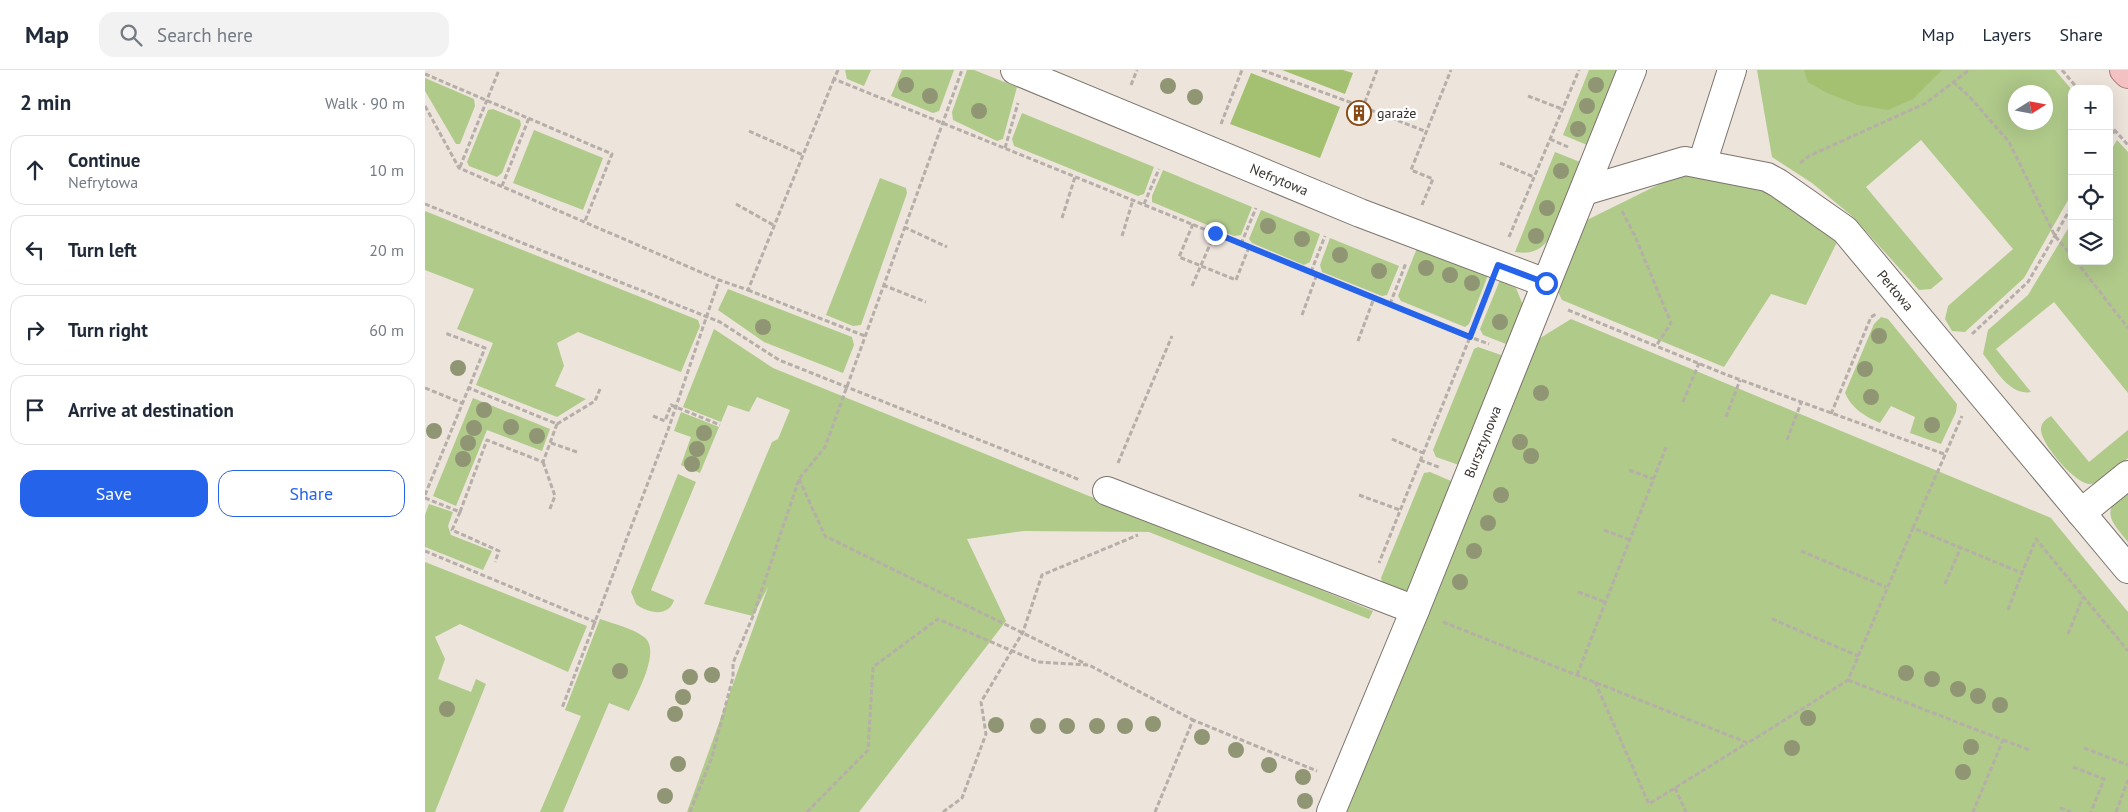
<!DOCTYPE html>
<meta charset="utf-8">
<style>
:root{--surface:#fff;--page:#f2f2f3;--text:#1f2937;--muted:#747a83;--line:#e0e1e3;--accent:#2563eb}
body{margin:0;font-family:"PT Sans",sans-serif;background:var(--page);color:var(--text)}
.controls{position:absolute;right:15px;top:15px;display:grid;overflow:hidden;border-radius:10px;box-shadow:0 5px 20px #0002}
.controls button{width:45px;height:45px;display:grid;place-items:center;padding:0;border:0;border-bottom:1px solid var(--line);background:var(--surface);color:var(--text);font:25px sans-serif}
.compass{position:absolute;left:1583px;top:15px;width:45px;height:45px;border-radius:50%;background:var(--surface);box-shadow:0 5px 20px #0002;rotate:79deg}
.stop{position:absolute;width:15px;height:15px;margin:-11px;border:4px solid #2563eb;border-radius:50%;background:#fff}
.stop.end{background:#2563eb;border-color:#fff;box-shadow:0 1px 5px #0008}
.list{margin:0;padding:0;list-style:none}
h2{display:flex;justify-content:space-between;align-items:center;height:65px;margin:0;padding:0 20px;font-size:21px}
h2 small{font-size:16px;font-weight:400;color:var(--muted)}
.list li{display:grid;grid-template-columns:32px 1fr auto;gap:15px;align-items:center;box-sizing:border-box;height:70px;margin:0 10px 10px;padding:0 10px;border:1px solid var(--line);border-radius:15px}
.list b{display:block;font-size:19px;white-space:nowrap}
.list p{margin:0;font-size:16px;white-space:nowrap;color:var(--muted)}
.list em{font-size:16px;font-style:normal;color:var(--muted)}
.actions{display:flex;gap:10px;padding:15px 20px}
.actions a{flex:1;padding:11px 0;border:1px solid var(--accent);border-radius:15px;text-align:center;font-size:18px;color:var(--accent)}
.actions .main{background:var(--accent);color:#fff}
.icon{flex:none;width:28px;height:28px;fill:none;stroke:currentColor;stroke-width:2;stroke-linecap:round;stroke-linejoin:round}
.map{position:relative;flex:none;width:1703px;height:742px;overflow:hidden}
header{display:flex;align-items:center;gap:30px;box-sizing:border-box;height:70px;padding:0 25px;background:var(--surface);border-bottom:1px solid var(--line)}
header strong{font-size:24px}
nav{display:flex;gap:28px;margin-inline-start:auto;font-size:18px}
.search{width:350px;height:45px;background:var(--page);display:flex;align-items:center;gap:12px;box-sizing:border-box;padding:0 18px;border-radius:15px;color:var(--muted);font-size:19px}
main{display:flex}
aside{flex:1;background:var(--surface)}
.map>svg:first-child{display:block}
</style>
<header>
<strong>Map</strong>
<div class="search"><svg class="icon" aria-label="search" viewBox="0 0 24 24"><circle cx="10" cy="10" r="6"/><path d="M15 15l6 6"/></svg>Search here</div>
<nav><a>Map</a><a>Layers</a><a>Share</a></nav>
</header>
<main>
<aside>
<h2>2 min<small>Walk · 90 m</small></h2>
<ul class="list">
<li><svg class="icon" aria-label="ahead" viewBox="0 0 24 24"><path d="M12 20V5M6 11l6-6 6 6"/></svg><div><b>Continue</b><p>Nefrytowa</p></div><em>10 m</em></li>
<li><svg class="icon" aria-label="left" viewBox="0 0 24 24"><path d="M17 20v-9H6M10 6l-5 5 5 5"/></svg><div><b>Turn left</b></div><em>20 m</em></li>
<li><svg class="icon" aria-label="right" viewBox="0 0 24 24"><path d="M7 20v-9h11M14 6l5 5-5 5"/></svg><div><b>Turn right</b></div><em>60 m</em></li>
<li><svg class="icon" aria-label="arrive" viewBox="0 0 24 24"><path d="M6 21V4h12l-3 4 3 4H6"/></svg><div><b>Arrive at destination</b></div></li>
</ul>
<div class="actions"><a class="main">Save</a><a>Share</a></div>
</aside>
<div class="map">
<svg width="1703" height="742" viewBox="0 0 1703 742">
<rect width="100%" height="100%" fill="#ede4dc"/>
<g fill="#b0ca8a" fill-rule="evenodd">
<path d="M420,0H446L439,16L422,9Z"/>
<path d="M477,0H529L514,41L508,43L466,26Z"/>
<path d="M542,0H549L592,17L578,69L572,71L528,50L527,42Z"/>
<path d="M1164,0H1192L1162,75L1138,65Z"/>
<path d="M1332,0H1630L1647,20V123L1599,208L1540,262L1527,261L1520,249L1523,236L1588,179L1496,70L1441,117L1518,209L1506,219L1494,220L1427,146L1387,113L1347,87ZM1590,22H1620V52H1590Z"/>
<path d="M0,8L49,29L50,36L35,74H31L0,21Z"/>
<path d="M68,39L95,50L96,55L77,103L72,107L44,96L42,92L63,40Z"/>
<path d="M597,43L729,97L719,124L713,126L589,76L587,69Z"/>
<path d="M109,60L178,88L158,140L88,113Z"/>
<path d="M1692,70L1703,82V323L1629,232L1571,279L1606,322C1584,326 1570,298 1558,284L1563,260L1603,225L1647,152V191H1684V84Z"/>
<path d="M1130,82L1155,92L1123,170C1114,182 1103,184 1090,182Z"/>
<path d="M738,100L827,137L816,165L809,166L727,132V126Z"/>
<path d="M1261,101L1342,120L1413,170L1381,235L1346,224L1299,297L1137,230L1131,218L1158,152Z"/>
<path d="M455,108L481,118L482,123L436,255L428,256L401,245Z"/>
<path d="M836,140L895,164L885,192L879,195L827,173L824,169Z"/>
<path d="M0,141L273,250L275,256L256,302L153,262L132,273L139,296L130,316L161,329L132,347L51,315L68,273L32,259L49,219L0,200Z"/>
<path d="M905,168L974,196L962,225L957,226L897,202L895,195Z"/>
<path d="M992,178L1063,205L1044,254L1040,257L976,231L973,226Z"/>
<path d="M1075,210L1091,218L1100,240L1089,270L1081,274L1058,265L1055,259Z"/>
<path d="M303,219L427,267L429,275L418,303L339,272L293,240Z"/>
<path d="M1456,247L1463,249L1532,334L1531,342L1516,374L1485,363L1490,347L1466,336L1455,353C1441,347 1426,338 1420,323L1449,254Z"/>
<path d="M1146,249L1626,448L1703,542V742H922L1112,270Z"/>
<path d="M289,259L348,298L948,541L944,549L724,462L599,461L542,469L581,551L434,742H262L343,517L328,546L279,534L347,372L353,369L365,340L332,327L324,342L303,335L296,352L258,337Z"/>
<path d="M1053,277L1076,285L1080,291L1034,395L1011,387L1008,380L1049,279Z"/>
<path d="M48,328L125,359L117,381L62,360L31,436L8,426Z"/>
<path d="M256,342L294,357L275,403L256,395L266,367L249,361Z"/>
<path d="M1626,346L1664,392L1703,360V388C1693,396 1678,414 1665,414C1650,414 1614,372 1616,358C1617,352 1621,349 1626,346Z"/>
<path d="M1005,402L1026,411L1029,416L987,522L980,523L958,515L956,508L999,403Z"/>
<path d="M253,404L271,412L226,520L249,530C244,548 222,543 211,534L206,522Z"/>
<path d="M1703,417V472C1681,446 1678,441 1703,417Z"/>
<path d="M4,434L28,442L23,456L26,465L67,481L58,500L0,477V445Z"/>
<path d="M0,492L162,556L143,602L35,554L10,567L20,589L13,609L46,622L51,609L61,614L10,742H0Z"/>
<path d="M175,549C189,554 207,558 219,567C237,580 211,625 204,641L184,633L138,742H115L156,646L140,640Z"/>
</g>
<g fill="#a3c170">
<path d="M857,0H918L928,3L920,24Z"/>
<path d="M1379,0H1517L1488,29L1463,40L1433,35L1402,23L1383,12Z"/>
<path d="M826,3L915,37L895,88L805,54Z"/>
</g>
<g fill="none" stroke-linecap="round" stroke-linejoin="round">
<defs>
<g id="minor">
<path id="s1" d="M590,0L935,143L1121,213"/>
<path d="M1277,94L1307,0"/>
<path id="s2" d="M1159,121L1260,91L1342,107L1353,113L1420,160L1703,499"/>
<path d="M682,421L990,540"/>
<path d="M1656,443L1703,405"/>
<path id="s3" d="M906,742L990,540L1207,0"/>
</g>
<path id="major" d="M1699,0L1703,4"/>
</defs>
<use href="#minor" stroke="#7c746d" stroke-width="30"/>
<use href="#major" stroke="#ac7474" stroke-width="30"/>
<g stroke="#b6aea8" stroke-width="3" stroke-dasharray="5 2.5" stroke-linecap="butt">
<path d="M413,0L409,9L1045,267L954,493"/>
<path d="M837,0L938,37L952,0"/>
<path d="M1637,0L1653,19"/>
<path d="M0,4L187,84L160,151"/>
<path d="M1528,12L1544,26L1584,72L1630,166L1647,186"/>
<path d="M706,15L712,0"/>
<path d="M1103,26L1137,39"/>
<path d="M0,36L34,98L294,210L323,220L409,9"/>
<path d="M938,37L1002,62"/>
<path d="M796,54L817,0"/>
<path d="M1684,54L1703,75"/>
<path d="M324,61L378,85"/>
<path d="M1125,69L1143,77"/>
<path d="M1684,70L1690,60"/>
<path d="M580,78L593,33"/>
<path d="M1075,93L1109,107"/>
<path d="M1375,93L1384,86L1501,33L1544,0"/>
<path d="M35,97L74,0"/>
<path d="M77,116L104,48"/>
<path d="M0,134L295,252L354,290L655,410"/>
<path d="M311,134L350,156"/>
<path d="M719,134L734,99"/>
<path d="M997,135L1008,109L986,100L1026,0"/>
<path d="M1197,141L1210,166L1246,253L1231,276"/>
<path d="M637,148L650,107"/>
<path d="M768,154L754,187L811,210L824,177"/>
<path d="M479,157L522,177"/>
<path d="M697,166L708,130"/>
<path d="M1084,167L1154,0"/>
<path d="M816,174L831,138"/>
<path d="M1651,191L1703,258"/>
<path d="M886,202L900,166"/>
<path d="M458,215L501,232"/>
<path d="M767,216L790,163"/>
<path d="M323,220L440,266"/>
<path d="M1062,222L1045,267L1064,274"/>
<path d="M965,234L981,193"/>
<path d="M1143,240L1302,305L1519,384"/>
<path d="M877,245L892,204"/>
<path d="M1547,264L1603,212L1647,136"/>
<path d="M933,271L949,228"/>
<path d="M0,318L37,333"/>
<path d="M1258,332L1274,293"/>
<path d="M1406,344L1446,247L1451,244"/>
<path d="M228,346L240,351L246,335L295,355"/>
<path d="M1301,347L1315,310"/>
<path d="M132,354L170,331L175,319"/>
<path d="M967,369L998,383"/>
<path d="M1362,370L1376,333"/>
<path d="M126,373L152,382"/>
<path d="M995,390L1016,398"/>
<path d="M118,392L130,426L124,441"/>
<path d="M693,393L747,266"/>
<path d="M1204,400L1228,409"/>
<path d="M374,409L400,466L661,594"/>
<path d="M0,425L60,278L20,263"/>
<path d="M934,425L975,440"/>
<path d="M0,428L35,442L27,460L74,481L70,492"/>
<path d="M35,442L62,370L118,392L132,354L44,318"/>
<path d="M1488,458L1537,346"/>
<path d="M1179,460L1205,470"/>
<path d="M0,481L170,552L137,638"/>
<path d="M1376,481L1461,517"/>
<path d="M1520,514L1536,477"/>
<path d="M1153,522L1180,532"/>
<path d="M1583,540L1597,503"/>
<path d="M1347,549L1433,586"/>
<path d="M1018,552L1323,673L1423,610L1488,458L1597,503L1611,469L1703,581"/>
<path d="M168,557L243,360L294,210"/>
<path d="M1643,564L1658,527"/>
<path d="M1152,605L1241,377"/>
<path d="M1423,610L1578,670L1548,742"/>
<path d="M1170,612L1224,734L1322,673"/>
<path d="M1578,670L1605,680"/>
<path d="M1659,678L1703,695"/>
<path d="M1648,697L1679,709L1666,742"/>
<path d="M1250,718L1261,742"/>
<path d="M1635,738L1646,742"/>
<path d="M265,742L287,687L308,607V593L328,546L374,409L400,377L537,0"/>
<path d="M382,742L443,680L448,597L513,549L613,592L664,595L768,650"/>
<path d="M518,742L537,728L561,664L556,632L598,562L617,505L713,465"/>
<path d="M730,742L768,650L892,701"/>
<path d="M1691,742L1703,710"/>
</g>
<use href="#minor" stroke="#fff" stroke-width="28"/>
<use href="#major" stroke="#f4c1c2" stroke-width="28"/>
</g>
<g fill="#909673">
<circle cx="481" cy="15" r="8"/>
<circle cx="1171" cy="15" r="8"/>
<circle cx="743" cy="16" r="8"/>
<circle cx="505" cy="26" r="8"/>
<circle cx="770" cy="27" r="8"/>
<circle cx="1162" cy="36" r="8"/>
<circle cx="554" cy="41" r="8"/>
<circle cx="1153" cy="59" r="8"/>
<circle cx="1136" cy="101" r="8"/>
<circle cx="1122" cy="138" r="8"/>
<circle cx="843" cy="156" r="8"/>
<circle cx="1111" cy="166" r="8"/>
<circle cx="877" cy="169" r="8"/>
<circle cx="915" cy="185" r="8"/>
<circle cx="1001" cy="198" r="8"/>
<circle cx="954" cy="201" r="8"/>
<circle cx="1025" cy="205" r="8"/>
<circle cx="1047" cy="213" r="8"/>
<circle cx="1075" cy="252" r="8"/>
<circle cx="338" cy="257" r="8"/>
<circle cx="1454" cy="266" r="8"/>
<circle cx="33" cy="298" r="8"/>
<circle cx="1440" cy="299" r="8"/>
<circle cx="1116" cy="323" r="8"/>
<circle cx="1446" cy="327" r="8"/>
<circle cx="59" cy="340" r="8"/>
<circle cx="1507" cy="355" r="8"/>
<circle cx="86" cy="357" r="8"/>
<circle cx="49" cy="358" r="8"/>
<circle cx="9" cy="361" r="8"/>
<circle cx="279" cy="363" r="8"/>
<circle cx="112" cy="366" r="8"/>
<circle cx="1095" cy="372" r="8"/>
<circle cx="43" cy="373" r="8"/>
<circle cx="272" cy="379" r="8"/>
<circle cx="1106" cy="386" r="8"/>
<circle cx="38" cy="389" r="8"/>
<circle cx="267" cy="394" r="8"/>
<circle cx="1076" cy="425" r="8"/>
<circle cx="1063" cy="453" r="8"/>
<circle cx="1049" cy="481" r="8"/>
<circle cx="1035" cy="512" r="8"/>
<circle cx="195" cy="601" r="8"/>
<circle cx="1481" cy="603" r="8"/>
<circle cx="287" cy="605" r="8"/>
<circle cx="265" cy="607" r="8"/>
<circle cx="1507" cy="609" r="8"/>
<circle cx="1533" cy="619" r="8"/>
<circle cx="1553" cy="626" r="8"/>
<circle cx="258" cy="627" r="8"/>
<circle cx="1575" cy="635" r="8"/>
<circle cx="22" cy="639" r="8"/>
<circle cx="250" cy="644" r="8"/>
<circle cx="1383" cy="648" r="8"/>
<circle cx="728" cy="654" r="8"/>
<circle cx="571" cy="655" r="8"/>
<circle cx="613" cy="656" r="8"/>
<circle cx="642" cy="656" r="8"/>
<circle cx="672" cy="656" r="8"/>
<circle cx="700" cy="656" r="8"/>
<circle cx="777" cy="667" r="8"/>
<circle cx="1546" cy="677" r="8"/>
<circle cx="1367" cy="678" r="8"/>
<circle cx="811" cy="680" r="8"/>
<circle cx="253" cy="694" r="8"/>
<circle cx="844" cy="695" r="8"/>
<circle cx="1538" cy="702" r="8"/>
<circle cx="878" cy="707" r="8"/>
<circle cx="240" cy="726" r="8"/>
<circle cx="880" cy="731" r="8"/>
</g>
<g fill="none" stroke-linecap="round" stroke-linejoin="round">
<path stroke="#2563eb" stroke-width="6" d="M790,163L1045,267L1073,195L1121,213"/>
</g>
<defs>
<symbol id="building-ring" viewBox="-11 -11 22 22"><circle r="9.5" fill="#fff" stroke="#894913" stroke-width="1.5"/><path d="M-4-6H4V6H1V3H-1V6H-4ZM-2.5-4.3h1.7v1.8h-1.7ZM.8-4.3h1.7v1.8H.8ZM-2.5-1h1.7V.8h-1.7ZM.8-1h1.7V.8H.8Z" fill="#894913"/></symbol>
</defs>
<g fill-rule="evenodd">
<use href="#building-ring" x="920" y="29" width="28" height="28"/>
</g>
<g text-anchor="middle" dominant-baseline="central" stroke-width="5" stroke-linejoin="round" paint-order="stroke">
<g font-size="14" fill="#36322f" stroke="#fff" text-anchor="start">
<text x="952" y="43">garaże</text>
</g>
<g font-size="14" fill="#36322f" stroke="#fff">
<text stroke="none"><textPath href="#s1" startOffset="286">Nefrytowa</textPath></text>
<text stroke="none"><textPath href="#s2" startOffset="362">Perłowa</textPath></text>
<text stroke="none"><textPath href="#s3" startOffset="400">Bursztynowa</textPath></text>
</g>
</g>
</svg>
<div class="controls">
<button>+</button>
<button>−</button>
<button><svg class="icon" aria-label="locate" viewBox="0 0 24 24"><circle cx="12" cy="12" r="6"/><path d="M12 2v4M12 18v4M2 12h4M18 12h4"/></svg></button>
<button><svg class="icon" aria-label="layers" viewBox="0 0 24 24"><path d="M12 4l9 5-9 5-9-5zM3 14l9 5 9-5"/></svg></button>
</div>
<svg class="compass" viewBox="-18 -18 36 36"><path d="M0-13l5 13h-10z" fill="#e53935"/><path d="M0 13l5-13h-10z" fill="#747a83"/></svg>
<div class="stop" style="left:1121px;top:213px"></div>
<div class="stop end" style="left:790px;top:163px"></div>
</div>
</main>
